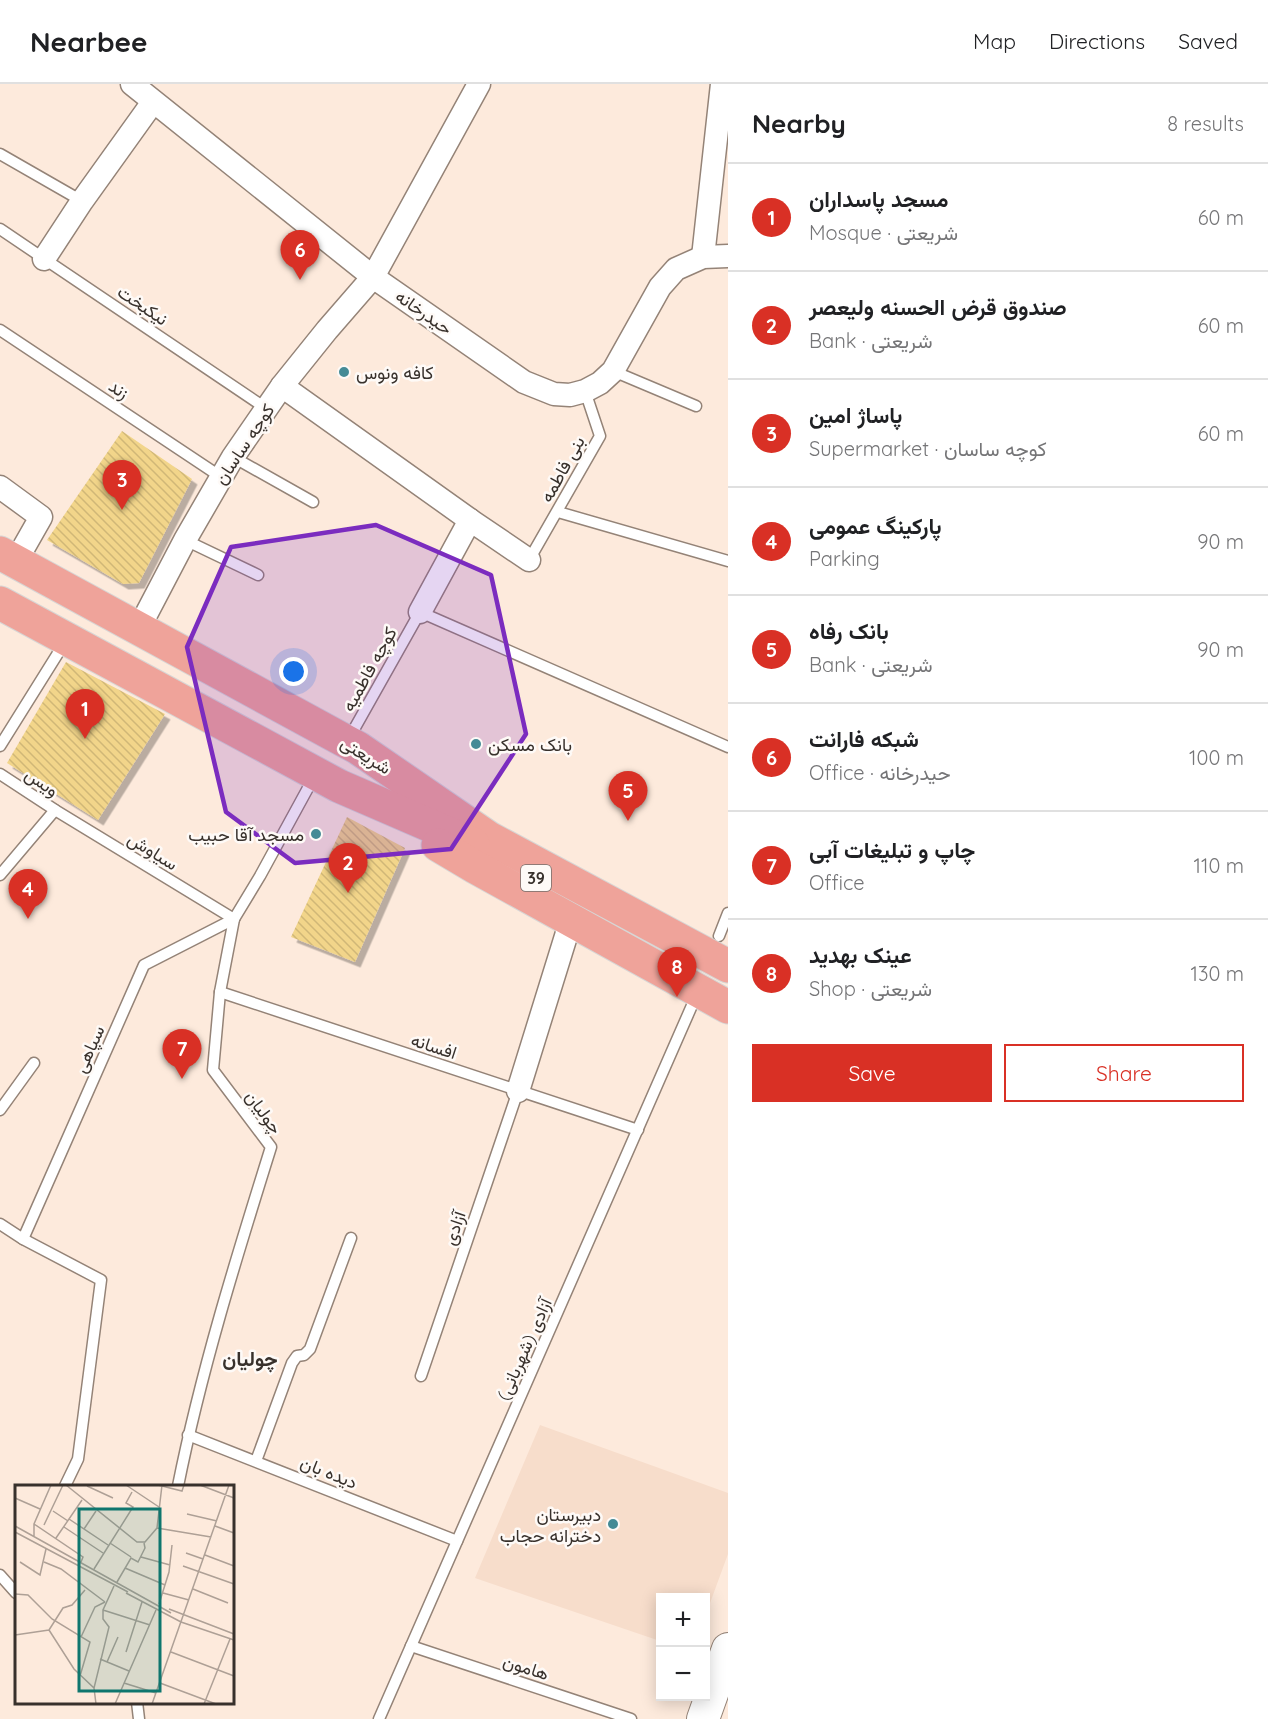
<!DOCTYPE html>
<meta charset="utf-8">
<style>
:root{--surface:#fff;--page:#f6f6f6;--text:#202124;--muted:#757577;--line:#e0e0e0;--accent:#d93025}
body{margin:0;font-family:Quicksand,Vazirmatn,sans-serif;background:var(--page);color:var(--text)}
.controls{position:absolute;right:18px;bottom:18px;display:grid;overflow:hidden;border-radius:0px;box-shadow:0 3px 15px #0003}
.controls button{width:54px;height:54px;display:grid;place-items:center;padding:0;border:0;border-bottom:2px solid var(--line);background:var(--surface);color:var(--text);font:30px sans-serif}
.you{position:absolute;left:294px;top:588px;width:21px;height:21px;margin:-15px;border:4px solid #fff;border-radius:50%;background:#1a73e8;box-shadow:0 0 0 9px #1a73e833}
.badge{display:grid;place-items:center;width:39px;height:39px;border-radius:50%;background:var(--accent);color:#fff;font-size:20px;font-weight:700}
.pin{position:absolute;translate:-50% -50px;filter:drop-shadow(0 2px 3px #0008)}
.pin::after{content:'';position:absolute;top:32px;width:21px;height:18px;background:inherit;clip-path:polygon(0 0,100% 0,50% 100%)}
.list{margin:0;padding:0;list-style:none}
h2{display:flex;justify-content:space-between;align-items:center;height:78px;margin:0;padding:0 24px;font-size:26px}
h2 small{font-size:20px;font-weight:400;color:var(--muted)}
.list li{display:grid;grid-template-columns:39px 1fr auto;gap:18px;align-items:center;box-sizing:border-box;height:108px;padding:0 24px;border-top:2px solid var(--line)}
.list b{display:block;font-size:22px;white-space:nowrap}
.list p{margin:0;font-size:20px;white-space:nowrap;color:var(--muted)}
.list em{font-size:20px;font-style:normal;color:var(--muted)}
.actions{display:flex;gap:12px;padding:18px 24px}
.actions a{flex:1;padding:14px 0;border:2px solid var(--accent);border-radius:0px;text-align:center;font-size:21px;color:var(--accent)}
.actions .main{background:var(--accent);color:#fff}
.map{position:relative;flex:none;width:728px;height:1635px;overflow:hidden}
header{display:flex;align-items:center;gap:36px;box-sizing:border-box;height:84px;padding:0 30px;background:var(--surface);border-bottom:2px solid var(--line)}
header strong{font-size:28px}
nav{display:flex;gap:33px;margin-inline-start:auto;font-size:21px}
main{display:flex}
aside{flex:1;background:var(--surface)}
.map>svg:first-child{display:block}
</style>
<header>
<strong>Nearbee</strong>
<nav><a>Map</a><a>Directions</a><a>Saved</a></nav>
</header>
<main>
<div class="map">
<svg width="728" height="1635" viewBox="0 0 728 1635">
<defs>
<pattern id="building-back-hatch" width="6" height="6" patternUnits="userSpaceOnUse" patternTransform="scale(1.5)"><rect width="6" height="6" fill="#f2d58a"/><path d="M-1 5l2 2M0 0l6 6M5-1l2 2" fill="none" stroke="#d0b777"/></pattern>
<filter id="shadow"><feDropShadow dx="5.5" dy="5.5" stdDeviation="0" flood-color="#0004"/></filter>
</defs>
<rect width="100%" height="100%" fill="#fdeadc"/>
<path fill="#f7ddcb" d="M540,1341L728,1409V1470L706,1530V1514H660V1557L475,1494Z"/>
<g fill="url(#building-back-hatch)" filter="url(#shadow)">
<path d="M122,347L192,395L139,499L123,500L47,456Z"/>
<path d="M66,578L165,630L98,736L7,679Z"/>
<path d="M347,733L405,764L355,878L291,853Z"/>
</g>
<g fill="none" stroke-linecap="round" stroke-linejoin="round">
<defs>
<g id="lane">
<path d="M0,70L82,117"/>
<path d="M0,145L267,325"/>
<path d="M0,246L221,393"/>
<path d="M613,287L696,322"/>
<path d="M233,373L313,418"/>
<path d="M558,428L728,477"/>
<path d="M185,456L258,491"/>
<path d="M529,476L600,352L585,307"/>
<path d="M348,656L420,528L728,663"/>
<path d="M0,662L65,558"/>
<path d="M0,690L55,726L234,835"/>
<path d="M0,791L55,726"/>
<path d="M719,852L728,829"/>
<path d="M220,908L638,1046"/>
<path d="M0,1026L34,979"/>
<path d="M0,1140L23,1155L101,1196L78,1375L65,1402"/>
<path d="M23,1155L144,881L234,835"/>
<path d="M421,1292L518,1007"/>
<path d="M188,1351L457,1457"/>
<path d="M256,1377L292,1279L297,1272L304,1271L310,1265L351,1154"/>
<path d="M178,1402C201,1287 236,1175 271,1063L213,986L220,908L234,835L260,792L314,693"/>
<path d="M0,1491L16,1509"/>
<path d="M411,1562L631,1635"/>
<path d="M137,1618L139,1635"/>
<path d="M379,1635L697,910"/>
</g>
<g id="street">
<path d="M132,0L373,193L524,298L554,310L570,311L585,307L600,299L613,287L660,203L676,185L703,173L728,172"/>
<path d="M703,173L722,0"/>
<path d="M44,175L82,117L153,18"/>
<path d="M282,302L470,436"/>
<path d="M0,403L41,433L16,477"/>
<path d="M420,528L470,436L529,476"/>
<path d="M139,544L185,456L233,373L282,302L327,246L373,193L479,0"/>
<path d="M518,1007L571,836"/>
</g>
<path id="secondary" d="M703,1635L728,1565"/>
<g id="primary">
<path d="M0,469L358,664L489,754L728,882"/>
<path d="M0,519L339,702L473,760"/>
<path d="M438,761L475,783L728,923"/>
</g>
</defs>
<use href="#lane" stroke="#948377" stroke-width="13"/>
<use href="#street" stroke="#948377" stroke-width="25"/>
<use href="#secondary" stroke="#948377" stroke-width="34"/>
<use href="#primary" stroke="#d7d6d5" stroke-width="35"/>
<use href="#lane" stroke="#fff" stroke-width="10"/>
<use href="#street" stroke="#fff" stroke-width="22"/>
<use href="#secondary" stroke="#fff" stroke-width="32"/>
<use href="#primary" stroke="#efa39a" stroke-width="33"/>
</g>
<path fill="#7b2cbf" fill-opacity="0.2" stroke="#7b2cbf" stroke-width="4.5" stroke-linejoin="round" d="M376,441L491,491L526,650L451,765L295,779L226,728L187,563L231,463Z"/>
<g fill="#458b96" stroke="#fefaf7" stroke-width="2">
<circle cx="344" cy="288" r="6"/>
<circle cx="476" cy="660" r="6"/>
<circle cx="316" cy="750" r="6"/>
<circle cx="613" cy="1440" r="6"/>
</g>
<g text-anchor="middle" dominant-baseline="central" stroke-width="5" stroke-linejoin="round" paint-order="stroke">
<rect fill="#fefaf7" stroke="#736d69" stroke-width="1.5" x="521" y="781" width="30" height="26" rx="4.5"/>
<g font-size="16" font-weight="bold" fill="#38312c">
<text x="536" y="794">39</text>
</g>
<g font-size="18" fill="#38312c" stroke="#fefaf7">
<text transform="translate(143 221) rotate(34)">نیکبخت</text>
<text transform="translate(424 228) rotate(35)">حیدرخانه</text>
<text transform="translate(119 305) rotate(34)">زند</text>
<text transform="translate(244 360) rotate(-56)">کوچه ساسان</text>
<text transform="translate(562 385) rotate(-61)">بنی فاطمه</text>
<text transform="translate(369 585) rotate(-61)">کوچه فاطمیه</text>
<text transform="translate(366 671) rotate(32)">شریعتی</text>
<text transform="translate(42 698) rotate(34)">ویس</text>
<text transform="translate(153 767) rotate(32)">سیاوش</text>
<text transform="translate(434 962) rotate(18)">افسانه</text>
<text transform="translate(89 965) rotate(-66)">سپاهی</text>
<text transform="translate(264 1028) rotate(54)">چولیان</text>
<text transform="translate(454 1144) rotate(-71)">آزادی</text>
<text transform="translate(524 1265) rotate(-66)">آزادی (شهربانی)</text>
<text transform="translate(329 1388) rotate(22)">دیده بان</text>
<text transform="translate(526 1583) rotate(18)">هامون</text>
</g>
<g font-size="18" fill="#38312c" stroke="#fefaf7" text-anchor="start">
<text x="356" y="288">کافه ونوس</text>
<text x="488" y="660">بانک مسکن</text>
<text x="304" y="750" text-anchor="end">مسجد آقا حبیب</text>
<text x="601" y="1430" text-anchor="end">دبیرستان<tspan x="601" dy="21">دخترانه حجاب</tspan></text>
</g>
<g font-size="20" font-weight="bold" fill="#38312c" stroke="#fefaf7">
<text x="250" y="1274">چولیان</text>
</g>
</g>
<g transform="translate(15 1401)">
<rect width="219" height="219" fill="#fdeadc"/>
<path fill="none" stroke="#aea096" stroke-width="1.5" d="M51,0L122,57H130L142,43M111,0L144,22M143,0L167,6L169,0M185,0L219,13M72,1L98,13M0,13L25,24M38,26L53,36M172,29L202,36M54,34L93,60M19,39L68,72L66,77M29,40L48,0M0,41L156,128M200,41L219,48M49,42L88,68M142,43L196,52M142,43L147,0M69,44L81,26M0,47L113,107M19,52V39L36,0M41,53L67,15M95,58L116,72M171,68L188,74M190,70L219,81M126,72L155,80M5,77L25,90L31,64M29,77L46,84L90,117M168,81L219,99M110,83L150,100M79,84L118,22L111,18L117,7M102,97L116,73L123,77L130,63L129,58M178,104L213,118M111,108L166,137L219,155M148,108L174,115M0,109L13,110L37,134L75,157L65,191M144,119L154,87L157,60M154,124L219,149M88,125L135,140M34,145L59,184L79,203M34,145L48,123L57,120L70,105M0,150L34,145M66,152L80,122L90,117M111,167L127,117M156,167L219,191M85,174L114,186M92,177L103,152M0,190V209M109,198L141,208M145,198L201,219M81,219L79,203L94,142L88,134V125L99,101M100,219L141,125M137,219L214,0M189,219L215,154"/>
<path fill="#0f766e" fill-opacity="0.15" stroke="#0f766e" stroke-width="3" d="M64,24H145V206H64Z"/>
<rect width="219" height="219" fill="none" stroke="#38312c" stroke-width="3"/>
</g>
</svg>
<div class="controls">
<button>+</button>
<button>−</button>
</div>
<div class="you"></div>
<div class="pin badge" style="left:85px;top:655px">1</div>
<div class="pin badge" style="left:348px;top:809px">2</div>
<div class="pin badge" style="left:122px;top:426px">3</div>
<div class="pin badge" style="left:28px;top:835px">4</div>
<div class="pin badge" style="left:628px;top:737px">5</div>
<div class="pin badge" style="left:300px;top:196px">6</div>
<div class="pin badge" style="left:182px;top:995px">7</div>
<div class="pin badge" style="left:677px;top:913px">8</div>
</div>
<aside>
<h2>Nearby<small>8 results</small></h2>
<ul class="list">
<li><span class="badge">1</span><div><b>مسجد پاسداران</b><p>Mosque · شریعتی</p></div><em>60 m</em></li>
<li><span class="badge">2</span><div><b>صندوق قرض الحسنه ولیعصر</b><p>Bank · شریعتی</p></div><em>60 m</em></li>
<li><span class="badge">3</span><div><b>پاساژ امین</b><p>Supermarket · کوچه ساسان</p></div><em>60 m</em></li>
<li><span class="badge">4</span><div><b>پارکینگ عمومی</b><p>Parking</p></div><em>90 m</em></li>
<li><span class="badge">5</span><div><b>بانک رفاه</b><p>Bank · شریعتی</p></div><em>90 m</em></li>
<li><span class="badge">6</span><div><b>شبکه فارانت</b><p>Office · حیدرخانه</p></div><em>100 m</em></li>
<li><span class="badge">7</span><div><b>چاپ و تبلیغات آبی</b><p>Office</p></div><em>110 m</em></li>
<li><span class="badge">8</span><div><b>عینک بهدید</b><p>Shop · شریعتی</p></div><em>130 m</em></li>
</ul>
<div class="actions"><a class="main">Save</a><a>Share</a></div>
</aside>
</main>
